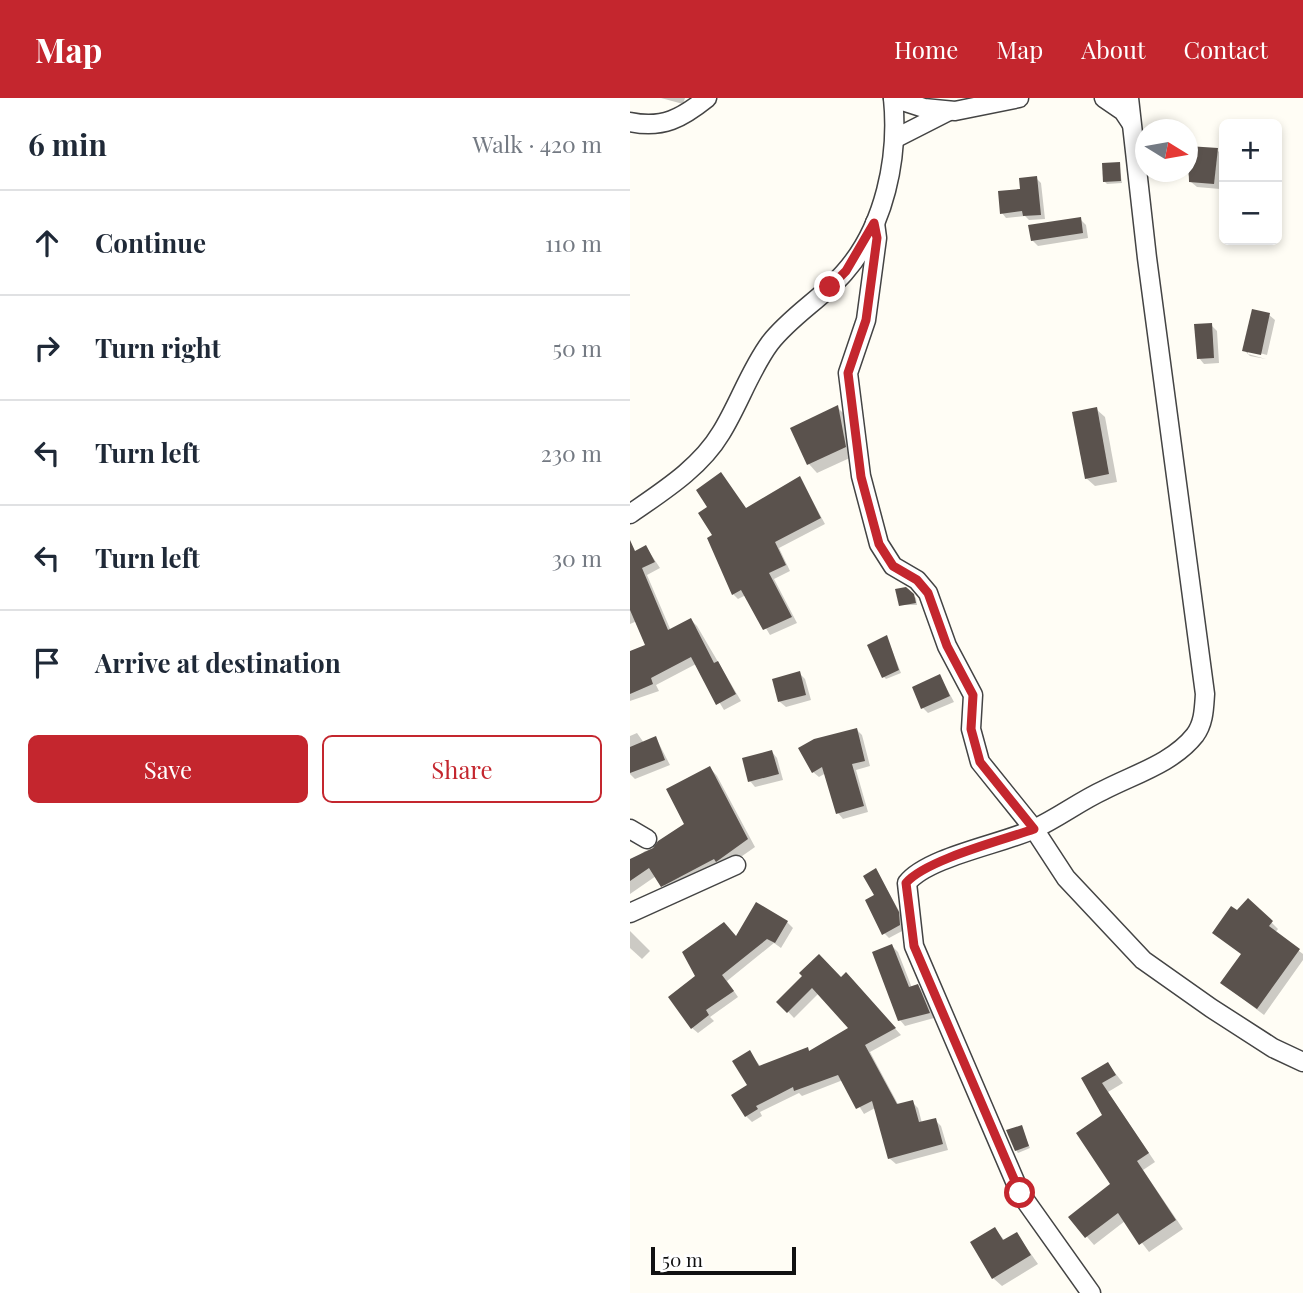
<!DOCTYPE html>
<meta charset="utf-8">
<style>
:root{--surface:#fff;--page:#f2f2f3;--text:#1f2937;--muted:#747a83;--line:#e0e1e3;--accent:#c4262e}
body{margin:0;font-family:"Playfair Display",serif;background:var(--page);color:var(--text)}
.controls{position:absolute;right:21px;top:21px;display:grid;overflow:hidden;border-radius:10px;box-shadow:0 4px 10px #0003}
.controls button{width:63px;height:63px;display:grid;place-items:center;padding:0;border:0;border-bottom:2px solid var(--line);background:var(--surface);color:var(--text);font:35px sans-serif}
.compass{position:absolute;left:505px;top:21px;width:63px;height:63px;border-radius:50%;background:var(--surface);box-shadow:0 4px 10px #0003;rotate:101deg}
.scale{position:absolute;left:21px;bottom:18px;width:145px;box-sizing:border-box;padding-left:7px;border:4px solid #111;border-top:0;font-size:19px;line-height:24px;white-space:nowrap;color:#111;-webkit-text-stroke:5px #fff;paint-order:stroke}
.stop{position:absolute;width:21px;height:21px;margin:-16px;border:5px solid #c4262e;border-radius:50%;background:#fff}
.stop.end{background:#c4262e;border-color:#fff;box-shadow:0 2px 7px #0008}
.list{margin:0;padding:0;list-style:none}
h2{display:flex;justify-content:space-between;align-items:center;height:91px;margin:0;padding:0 28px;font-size:30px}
h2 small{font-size:23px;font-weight:400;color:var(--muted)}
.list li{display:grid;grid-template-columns:46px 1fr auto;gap:21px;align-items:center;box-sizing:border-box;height:105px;padding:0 28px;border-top:2px solid var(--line)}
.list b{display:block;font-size:26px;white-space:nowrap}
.list em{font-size:23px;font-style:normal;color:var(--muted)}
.actions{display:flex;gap:14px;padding:21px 28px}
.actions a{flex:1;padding:16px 0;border:2px solid var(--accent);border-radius:10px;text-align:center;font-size:24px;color:var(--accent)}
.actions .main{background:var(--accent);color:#fff}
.icon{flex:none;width:38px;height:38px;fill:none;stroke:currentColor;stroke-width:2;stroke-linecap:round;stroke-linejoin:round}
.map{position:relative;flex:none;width:673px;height:1195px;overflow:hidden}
header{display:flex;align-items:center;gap:42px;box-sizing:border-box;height:98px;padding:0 35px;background:var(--accent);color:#fff}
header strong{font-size:33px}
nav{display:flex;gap:38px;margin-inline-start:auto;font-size:24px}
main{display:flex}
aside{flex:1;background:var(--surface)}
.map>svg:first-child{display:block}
</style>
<header>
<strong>Map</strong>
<nav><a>Home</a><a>Map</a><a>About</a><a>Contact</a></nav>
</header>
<main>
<aside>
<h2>6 min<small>Walk · 420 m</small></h2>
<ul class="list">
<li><svg class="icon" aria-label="ahead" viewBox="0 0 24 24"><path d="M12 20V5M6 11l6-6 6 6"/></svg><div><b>Continue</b></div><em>110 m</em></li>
<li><svg class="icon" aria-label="right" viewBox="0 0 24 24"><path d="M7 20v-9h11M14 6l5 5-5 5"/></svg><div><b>Turn right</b></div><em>50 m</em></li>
<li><svg class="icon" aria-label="left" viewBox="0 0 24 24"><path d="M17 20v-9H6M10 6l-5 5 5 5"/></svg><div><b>Turn left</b></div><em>230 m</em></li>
<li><svg class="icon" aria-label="left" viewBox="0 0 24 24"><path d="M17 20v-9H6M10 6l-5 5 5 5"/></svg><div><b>Turn left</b></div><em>30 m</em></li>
<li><svg class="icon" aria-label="arrive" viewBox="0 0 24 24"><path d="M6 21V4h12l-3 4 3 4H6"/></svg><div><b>Arrive at destination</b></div></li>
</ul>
<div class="actions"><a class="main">Save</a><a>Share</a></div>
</aside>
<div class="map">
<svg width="673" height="1195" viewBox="0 0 673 1195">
<rect width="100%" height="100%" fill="#fffdf5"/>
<g fill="#0003">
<path d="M31,0H55L53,6Z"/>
<path d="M560,50L587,52L592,57L590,91L567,89L561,84L558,76Z"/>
<path d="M489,66L492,85L477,86L474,83Z"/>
<path d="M406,80L411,85L415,121L399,122L395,118L376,120L372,115Z"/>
<path d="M450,121L456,127L458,140L408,148L402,142Z"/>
<path d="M639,217L645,222L637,257L618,252V256L636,261L620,258L614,252Z"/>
<path d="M581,227L587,233L589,265L574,266L569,260Z"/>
<path d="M208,310L216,318L224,358L187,375L179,366Z"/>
<path d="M466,311L475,319L487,384L465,388L456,380Z"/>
<path d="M170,380L195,426L149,450L160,473L144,481L167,525L140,537L116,497L108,501L103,496L117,412Z"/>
<path d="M16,449L30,470L17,477L41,533L61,522L67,528L111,603L94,612L66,566L26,587L29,593L0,603V555L17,548L7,523L0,526V457Z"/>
<path d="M275,491L286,500L287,507H270Z"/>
<path d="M258,542L271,575L256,581L254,579Z"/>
<path d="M169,575L175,581L181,602L156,609L150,604L144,582Z"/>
<path d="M310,578L324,604L298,615L293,610Z"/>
<path d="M227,632L232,637L240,668L226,672L238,714L213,721L208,715L196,675L189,679L183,674Z"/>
<path d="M7,635L14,645L26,640L40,667L5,681L0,676V638Z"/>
<path d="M142,654L147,660L153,682L125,689L120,683Z"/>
<path d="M80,670L87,678L125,749L95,770L40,795L26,778L0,796V764L15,753L24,752L57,727Z"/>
<path d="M246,772L273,820L274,832L259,840L254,835L247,798Z"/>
<path d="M619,802L648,831L645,835L673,856V862L634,917L592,885L612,857L607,815Z"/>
<path d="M157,824L163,830L151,850L144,845L97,883L108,899L80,919L84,923L68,935L62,930L68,878L106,841Z"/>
<path d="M0,833L20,853L12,861L0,850Z"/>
<path d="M262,848L268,854L282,890L288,888L293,894L304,920L275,928L270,922Z"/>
<path d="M174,878L222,883L271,937L240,954L269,1008L282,1004L288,1010L292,1025L305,1022L311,1028L318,1052L266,1066L259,1060L245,1010L234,1016L213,982L172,998L169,995L130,1014L132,1018L122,1024L116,1018L119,954L131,969L178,952L180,954L220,930L189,895L164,920L149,904Z"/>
<path d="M478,966L493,985L478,994L525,1064L513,1072L553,1131L519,1154L495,1123L464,1147L440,1119L483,1087L475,1018L453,981Z"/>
<path d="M391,1029L400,1050L388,1055L386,1052Z"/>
<path d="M365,1131L375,1143L387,1136L408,1166L372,1188L363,1180Z"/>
</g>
<g fill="#5a524d">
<path d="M558,48L588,50L584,86L559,84Z"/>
<path d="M490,64L491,83L473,84L472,65Z"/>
<path d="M407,78L411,117L393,118L392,113L370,116L368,93L390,91L389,80Z"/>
<path d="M451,119L453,135L401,143L398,127Z"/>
<path d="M622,211L640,215L631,257L612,253Z"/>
<path d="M582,225L584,260L567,261L564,226Z"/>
<path d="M208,307L216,349L177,367L160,330Z"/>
<path d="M467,309L479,376L455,381L442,314Z"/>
<path d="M91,374L116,410L170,378L191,420L145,444L156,467L139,475L162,519L133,532L111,492L102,497L77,440L82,437L68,415L77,409L66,392Z"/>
<path d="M0,442L5,453L16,447L25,464L12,470L38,532L61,520L84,565L88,563L106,596L86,607L61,559L21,580L23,586L0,596V553L15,547L0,512Z"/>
<path d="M276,489L284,496L286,505L269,508L265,491Z"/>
<path d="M257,537L269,572L252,580L237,547Z"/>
<path d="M170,573L176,597L148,604L142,581Z"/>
<path d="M310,576L320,598L291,611L282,589Z"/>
<path d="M227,630L235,663L222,666L234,708L206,716L192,669L182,675L168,650L184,641Z"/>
<path d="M26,638L35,662L0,675V649Z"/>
<path d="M142,652L149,676L118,684L112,660Z"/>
<path d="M80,668L118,741L86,764L84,761L31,789L19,770L0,783V761L23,750L28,743L54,726L36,691Z"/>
<path d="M246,770L269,814L270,827L252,837L235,802L244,797L233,778Z"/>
<path d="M618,800L643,823L639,828L670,851L627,911L590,885L611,856L582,835L601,808L607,812Z"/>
<path d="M126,804L158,823L145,845L137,841L92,877L104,893L76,912L79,917L61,931L38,899L65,878L52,854L94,824L106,838Z"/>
<path d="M262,846L279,889L288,886L300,915L268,923L242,854Z"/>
<path d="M189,856L211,879L216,874L266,930L235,947L267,1006L283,1002L289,1024L306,1020L313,1046L258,1061L242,1003L226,1011L208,977L164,993L163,989L126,1008L128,1011L115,1019L101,997L117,987L102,963L120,952L129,968L178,949L179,953L218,930L182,890L157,915L146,904L172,878L169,875Z"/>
<path d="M478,964L486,977L472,985L519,1055L507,1063L546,1122L509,1147L488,1115L455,1140L438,1119L480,1086L446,1035L472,1017L451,980Z"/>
<path d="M392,1027L399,1048L385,1053L376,1032Z"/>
<path d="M365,1129L373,1142L387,1134L401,1157L362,1181L340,1144Z"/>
</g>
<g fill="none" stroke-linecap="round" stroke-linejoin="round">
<defs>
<g id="minor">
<path d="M263,0L294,10L325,13L389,0"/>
<path d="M474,0L493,13L501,25"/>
<path d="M0,24C33,31 52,20 77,0"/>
<path d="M266,40L319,13"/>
<path d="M245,125L247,140L236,222L218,275L231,378L249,446L263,468L287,482L298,495L317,548L343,597L341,631L350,664L404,731L436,780L513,862L581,910L643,950L673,964"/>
<path d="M0,416C33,393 70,370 91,335C109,306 120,272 140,245C161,218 191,201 214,175C255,129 269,59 263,0"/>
<path d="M0,731L17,741"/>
<path d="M0,815L106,767"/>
<path d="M461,1195L390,1095L284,848L277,785C297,759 372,746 404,731C428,720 450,703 474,692C505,676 543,665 565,637C574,625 574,610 575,596L517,160L499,0"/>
</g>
</defs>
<use href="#minor" stroke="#444" stroke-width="21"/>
<use href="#minor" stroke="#fff" stroke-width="18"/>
</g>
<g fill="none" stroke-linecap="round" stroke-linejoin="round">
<path stroke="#c4262e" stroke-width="9" d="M200,189L216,173L244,125L247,140L236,222L218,275L231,379L249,446L263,468L287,482L298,495L317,548L343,597L341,631L350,664L404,731C373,742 295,762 276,785L284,848L390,1095"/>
</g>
</svg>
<div class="controls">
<button>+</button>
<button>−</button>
</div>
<svg class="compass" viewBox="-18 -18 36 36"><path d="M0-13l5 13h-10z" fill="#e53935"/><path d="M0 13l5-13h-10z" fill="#747a83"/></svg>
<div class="scale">50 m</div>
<div class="stop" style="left:390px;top:1095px"></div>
<div class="stop end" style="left:200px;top:189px"></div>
</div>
</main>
